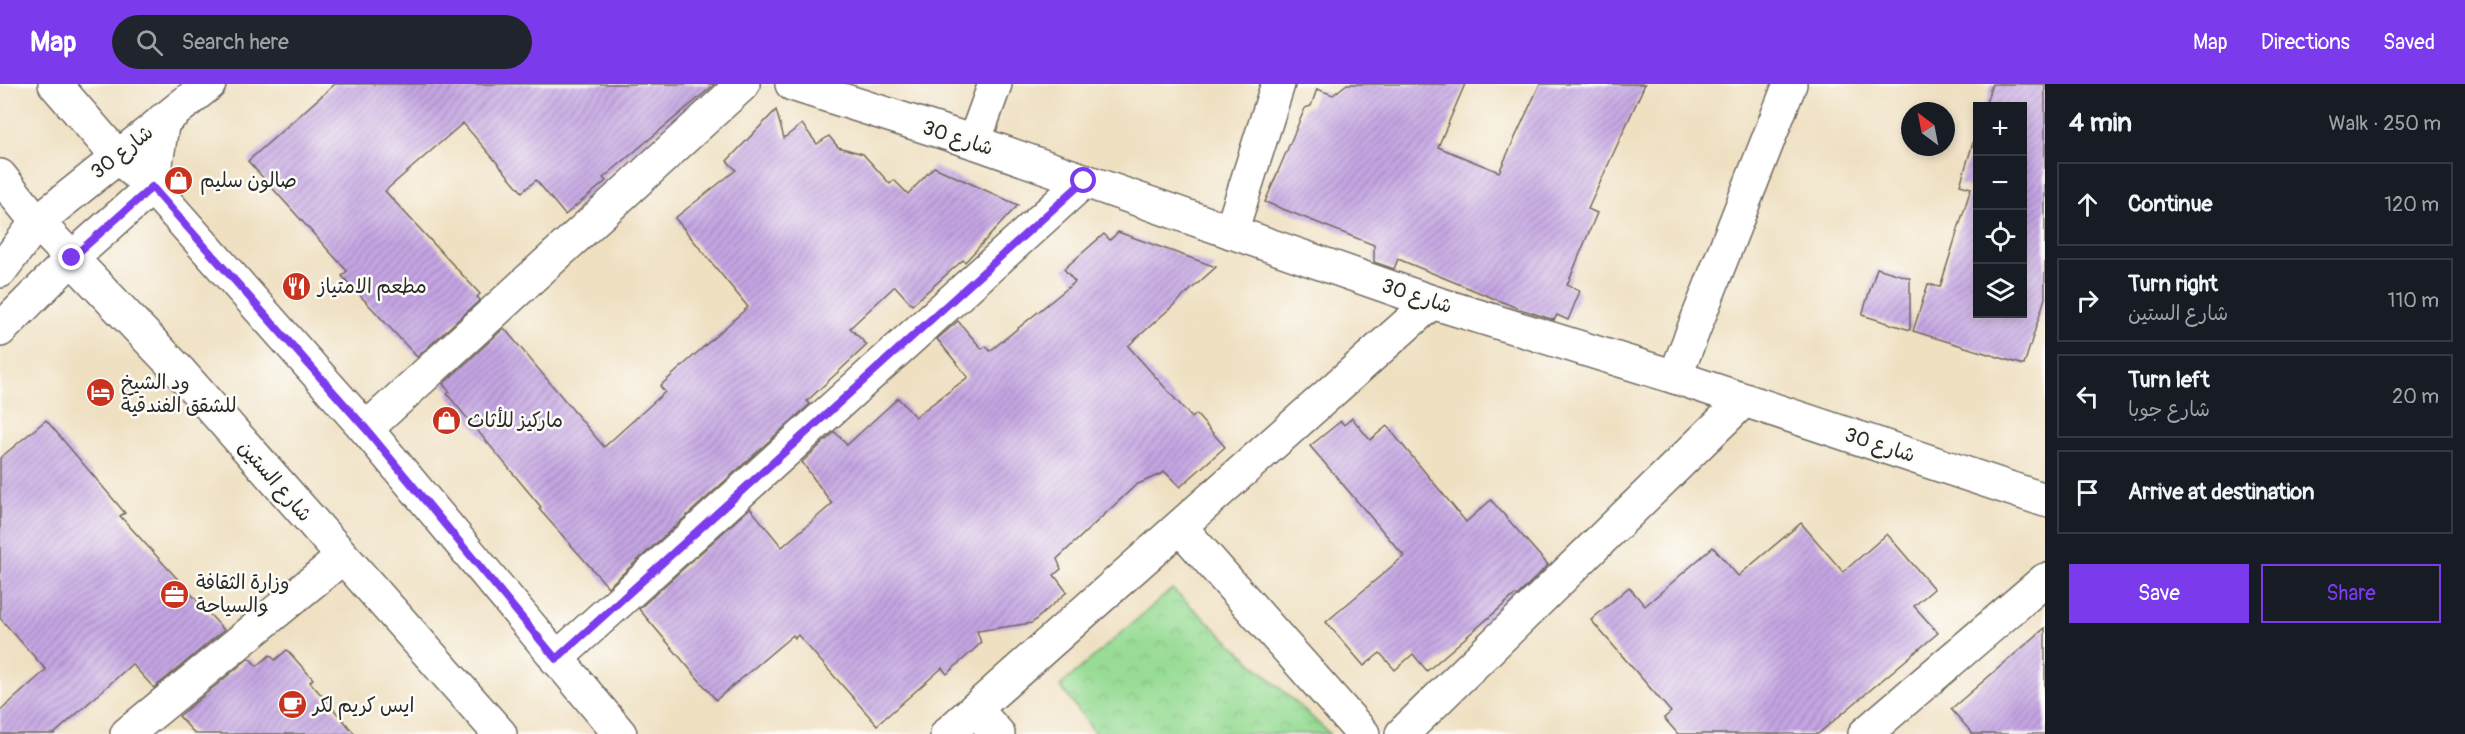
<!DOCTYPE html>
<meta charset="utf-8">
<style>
:root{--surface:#171b24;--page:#20242c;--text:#f1f3f6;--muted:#9ea1a6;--line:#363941;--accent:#7c3aed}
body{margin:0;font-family:Pangolin,"Playpen Sans Arabic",sans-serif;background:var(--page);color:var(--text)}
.controls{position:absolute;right:18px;top:18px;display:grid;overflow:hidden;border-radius:0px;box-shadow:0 3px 9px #0003}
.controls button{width:54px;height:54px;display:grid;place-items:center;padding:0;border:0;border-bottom:2px solid var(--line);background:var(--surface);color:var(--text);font:30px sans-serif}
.compass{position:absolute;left:1901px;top:18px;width:54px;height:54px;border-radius:50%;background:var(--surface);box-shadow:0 3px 9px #0003;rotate:328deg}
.stop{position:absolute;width:18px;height:18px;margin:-14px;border:4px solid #7c3aed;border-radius:50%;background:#fff}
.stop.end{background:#7c3aed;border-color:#fff;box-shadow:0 2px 6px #0008}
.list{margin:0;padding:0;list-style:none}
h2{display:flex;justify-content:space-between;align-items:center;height:78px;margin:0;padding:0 24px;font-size:26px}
h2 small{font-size:20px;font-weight:400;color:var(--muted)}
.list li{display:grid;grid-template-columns:39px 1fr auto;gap:18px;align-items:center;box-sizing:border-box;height:84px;margin:0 12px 12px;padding:0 12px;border:2px solid var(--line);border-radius:0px}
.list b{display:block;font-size:22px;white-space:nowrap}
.list p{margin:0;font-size:20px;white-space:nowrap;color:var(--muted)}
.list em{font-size:20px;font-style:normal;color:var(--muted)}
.actions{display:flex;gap:12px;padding:18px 24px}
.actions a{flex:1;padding:14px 0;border:2px solid var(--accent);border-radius:0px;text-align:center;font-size:21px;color:var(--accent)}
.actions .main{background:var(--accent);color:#fff}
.icon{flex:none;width:33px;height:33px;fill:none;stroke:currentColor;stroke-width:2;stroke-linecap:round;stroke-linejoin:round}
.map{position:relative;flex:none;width:2045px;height:650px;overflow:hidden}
header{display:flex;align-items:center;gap:36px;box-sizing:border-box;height:84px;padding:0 30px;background:var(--accent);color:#fff}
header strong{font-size:28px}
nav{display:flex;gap:33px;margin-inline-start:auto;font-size:21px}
.search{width:420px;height:54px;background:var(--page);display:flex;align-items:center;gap:15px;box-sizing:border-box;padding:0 21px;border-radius:33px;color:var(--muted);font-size:22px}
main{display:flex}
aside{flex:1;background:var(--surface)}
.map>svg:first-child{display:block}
</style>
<header>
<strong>Map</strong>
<div class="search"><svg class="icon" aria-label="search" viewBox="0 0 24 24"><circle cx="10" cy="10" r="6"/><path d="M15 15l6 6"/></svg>Search here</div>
<nav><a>Map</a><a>Directions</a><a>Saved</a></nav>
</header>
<main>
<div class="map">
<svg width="2045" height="650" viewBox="0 0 2045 650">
<defs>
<pattern id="park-crowns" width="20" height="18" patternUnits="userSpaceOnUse" patternTransform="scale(1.5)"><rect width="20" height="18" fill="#98dc95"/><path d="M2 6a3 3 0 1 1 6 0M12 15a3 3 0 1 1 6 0" fill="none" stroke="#83bd81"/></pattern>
<pattern id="building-hatch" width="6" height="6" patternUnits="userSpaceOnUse" patternTransform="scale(1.5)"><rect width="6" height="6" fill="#c5a5e3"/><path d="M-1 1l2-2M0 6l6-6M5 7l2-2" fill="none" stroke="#a087b8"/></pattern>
</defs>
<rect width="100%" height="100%" fill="#fdfcf7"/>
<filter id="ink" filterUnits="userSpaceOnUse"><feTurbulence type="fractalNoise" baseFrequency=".0167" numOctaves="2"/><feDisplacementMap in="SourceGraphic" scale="12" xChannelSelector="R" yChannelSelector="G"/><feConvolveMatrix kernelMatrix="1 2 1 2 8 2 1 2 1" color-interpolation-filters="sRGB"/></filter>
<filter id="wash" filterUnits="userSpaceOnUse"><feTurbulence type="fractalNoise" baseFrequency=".008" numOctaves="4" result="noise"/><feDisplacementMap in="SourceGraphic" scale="24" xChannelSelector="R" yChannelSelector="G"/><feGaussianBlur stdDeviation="1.35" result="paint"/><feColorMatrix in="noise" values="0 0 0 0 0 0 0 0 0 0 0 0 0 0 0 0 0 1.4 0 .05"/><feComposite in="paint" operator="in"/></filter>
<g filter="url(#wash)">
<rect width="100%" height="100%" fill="#efe0c2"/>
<path fill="url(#park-crowns)" stroke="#628460" stroke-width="1.5" d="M1172,505L1330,650H1096L1060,602Z"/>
<g id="blocks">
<g fill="url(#building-hatch)">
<path d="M335,0H715L603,94L606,97L565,131L536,96L522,108L463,39L385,107L480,210L477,213L480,216L417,273L342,192L347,187L248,77Z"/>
<path d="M1347,0H1465L1438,63L1499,88L1540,0H1645L1588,125L1597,129L1567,201L1580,207L1568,236L1557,231L1554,236L1517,224L1398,175L1394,185L1374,178V161L1265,118L1305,24L1311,22L1317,5L1333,11Z"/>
<path d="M1992,0H2045V214L2024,281L1913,247L1928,200L1940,203L1971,104L1960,101L1977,46V230H2022V22H1985Z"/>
<path d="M776,26L784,54L802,40L817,60L829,52L838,63L863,70L890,100L894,96L908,110L934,83L1018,121L965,178L963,176L912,221L895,202L850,244L867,261L807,317L810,320L608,503L539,425L541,423L447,310L450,308L443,300L504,244L604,363L665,308L660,302L748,223L675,134L736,86L727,77Z"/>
<path d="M1118,148L1216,183L1128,262L1192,334L1196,330L1225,363L1180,403L1165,388L1136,401L1057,475L1061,485L1054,491L1067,508L1032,539L977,547L981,559L947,590L942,584L877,641L798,551L795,554L793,551L716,616L639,525L750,424L782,463L832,420L802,378L835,348L847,361L898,314L915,333L968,293L937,255L958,237L982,265L986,262L990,267L1075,198L1064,185L1104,150L1110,156Z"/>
<path d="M1877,184L1910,194V246L1862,231Z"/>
<path d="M1352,334L1370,356L1387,342L1466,438L1491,416L1548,481L1517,512L1515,511L1427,587L1413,570L1395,586L1380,569L1364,582L1326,538L1404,472L1310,362L1341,337L1344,341Z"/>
<path d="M46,336L125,429L120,432L224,546L154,604L132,580L54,650H0V627L46,586L0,534V374Z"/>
<path d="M1801,439L1843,488L1887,450L1934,505L1914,522L1938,549L1818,650H1678L1664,634L1671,628L1591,536L1629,503L1645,522L1713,463L1738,492Z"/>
<path d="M2045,544V650H1973L1951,625Z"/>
<path d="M287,566L313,595L310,598L355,650H195L179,632L249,574L257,582L270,571L275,576Z"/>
</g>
</g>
</g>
<g filter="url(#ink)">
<use href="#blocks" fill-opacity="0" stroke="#706a60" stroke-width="1.5"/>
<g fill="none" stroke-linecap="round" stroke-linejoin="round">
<defs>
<g id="minor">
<path d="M974,58L995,0"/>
<path d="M1231,148L1278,0"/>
<path d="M1675,293L1790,0"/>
<path d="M366,345L743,0"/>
<path d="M1180,443L1363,650"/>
<path d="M556,575L1084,97"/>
<path d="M975,625L998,650"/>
<path d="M127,650L343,473"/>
<path d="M947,650L1432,218"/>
<path d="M1402,650L1744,316"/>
<path d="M1865,650L2045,496"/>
</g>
<g id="tertiary">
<path d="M792,0L974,58L1432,218L1675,293L2045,416"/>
<path d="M0,187L37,138L209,0"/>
<path d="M0,246L72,174L152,103L163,36"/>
</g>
<g id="secondary">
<path d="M55,0L117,72L152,103L366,345L620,650"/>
<path d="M0,92L37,138L180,288L500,650"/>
</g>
</defs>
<use href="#minor" stroke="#706a60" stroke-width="36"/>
<use href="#tertiary" stroke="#706a60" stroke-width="36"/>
<use href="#secondary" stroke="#706a60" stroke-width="36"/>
<use href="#minor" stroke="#fff" stroke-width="33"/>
<use href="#tertiary" stroke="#fff" stroke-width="33"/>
<use href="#secondary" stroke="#fff" stroke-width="33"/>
</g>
</g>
<g fill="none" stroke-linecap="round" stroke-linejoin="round" filter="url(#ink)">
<path stroke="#7c3aed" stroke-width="8" d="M72,174L152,103L366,345L556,575L1084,97"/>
</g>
<defs>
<symbol id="shop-disc" viewBox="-11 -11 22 22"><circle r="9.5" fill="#c8321e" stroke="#fdfcf7"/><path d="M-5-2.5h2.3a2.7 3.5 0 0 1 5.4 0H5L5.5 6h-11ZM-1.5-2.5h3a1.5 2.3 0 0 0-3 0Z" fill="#fff"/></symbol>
<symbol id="restaurant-disc" viewBox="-11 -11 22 22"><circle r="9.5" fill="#c8321e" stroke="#fdfcf7"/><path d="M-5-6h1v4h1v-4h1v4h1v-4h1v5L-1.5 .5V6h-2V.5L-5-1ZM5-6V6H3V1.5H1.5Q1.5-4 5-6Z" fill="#fff"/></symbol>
<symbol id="hotel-disc" viewBox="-11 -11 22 22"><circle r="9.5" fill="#c8321e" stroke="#fdfcf7"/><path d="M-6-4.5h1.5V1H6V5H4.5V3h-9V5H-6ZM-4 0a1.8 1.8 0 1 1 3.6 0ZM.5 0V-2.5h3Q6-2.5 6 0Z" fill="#fff"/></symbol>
<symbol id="office-disc" viewBox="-11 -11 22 22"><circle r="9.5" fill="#c8321e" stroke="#fdfcf7"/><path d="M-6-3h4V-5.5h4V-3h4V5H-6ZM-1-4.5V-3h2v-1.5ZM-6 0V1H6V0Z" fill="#fff"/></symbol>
<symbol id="cafe-disc" viewBox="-11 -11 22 22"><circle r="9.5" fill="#c8321e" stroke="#fdfcf7"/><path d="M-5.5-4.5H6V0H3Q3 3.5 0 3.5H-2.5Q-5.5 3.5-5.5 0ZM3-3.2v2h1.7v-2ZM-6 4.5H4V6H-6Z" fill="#fff"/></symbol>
</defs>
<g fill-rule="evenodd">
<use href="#shop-disc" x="162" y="80" width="33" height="33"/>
<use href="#restaurant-disc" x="280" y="186" width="33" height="33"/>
<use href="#hotel-disc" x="84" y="292" width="33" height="33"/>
<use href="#shop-disc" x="430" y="320" width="33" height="33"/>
<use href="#office-disc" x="158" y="494" width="33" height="33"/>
<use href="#cafe-disc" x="276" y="604" width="33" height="33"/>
</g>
<g text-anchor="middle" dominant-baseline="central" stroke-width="5" stroke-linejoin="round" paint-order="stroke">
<g font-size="20" fill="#2b2b2b" stroke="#fdfcf7">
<text transform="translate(958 54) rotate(18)">شارع 30</text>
<text transform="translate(122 68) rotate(-38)">شارع 30</text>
<text transform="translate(1417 212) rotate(18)">شارع 30</text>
<text transform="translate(1880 361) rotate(18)">شارع 30</text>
<text transform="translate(275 397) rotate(49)">شارع الستين</text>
</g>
<g font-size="20" fill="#2b2b2b" stroke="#fdfcf7" text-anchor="start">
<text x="200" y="96">صالون سليم</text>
<text x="318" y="202">مطعم الامتياز</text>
<text x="121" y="298">ود الشيخ<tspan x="121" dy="23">للشقق الفندقية</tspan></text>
<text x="467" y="336">ماركيز للأثاث</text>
<text x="196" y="498">وزارة الثقافة<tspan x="196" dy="23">والسياحة</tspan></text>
<text x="313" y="621">ايس كريم لكر</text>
</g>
</g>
</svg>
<div class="controls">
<button>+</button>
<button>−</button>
<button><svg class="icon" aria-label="locate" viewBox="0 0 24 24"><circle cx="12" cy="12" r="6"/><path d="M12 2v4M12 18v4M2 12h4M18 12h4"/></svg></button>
<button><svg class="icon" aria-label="layers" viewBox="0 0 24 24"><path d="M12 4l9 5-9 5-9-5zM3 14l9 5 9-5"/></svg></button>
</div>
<svg class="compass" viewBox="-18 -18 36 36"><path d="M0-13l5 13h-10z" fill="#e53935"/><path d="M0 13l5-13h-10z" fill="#9ea1a6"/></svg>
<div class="stop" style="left:1084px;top:97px"></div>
<div class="stop end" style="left:72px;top:174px"></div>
</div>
<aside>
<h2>4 min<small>Walk · 250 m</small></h2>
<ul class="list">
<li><svg class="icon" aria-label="ahead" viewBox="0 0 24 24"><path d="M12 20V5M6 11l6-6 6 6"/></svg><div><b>Continue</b></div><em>120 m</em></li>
<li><svg class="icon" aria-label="right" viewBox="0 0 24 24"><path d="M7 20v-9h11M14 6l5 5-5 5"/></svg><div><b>Turn right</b><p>شارع الستين</p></div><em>110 m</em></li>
<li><svg class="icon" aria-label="left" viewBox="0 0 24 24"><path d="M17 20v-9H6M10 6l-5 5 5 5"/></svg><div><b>Turn left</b><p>شارع جوبا</p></div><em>20 m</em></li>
<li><svg class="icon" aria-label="arrive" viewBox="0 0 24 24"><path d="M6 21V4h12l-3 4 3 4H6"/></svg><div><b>Arrive at destination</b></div></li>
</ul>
<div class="actions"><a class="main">Save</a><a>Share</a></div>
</aside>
</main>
